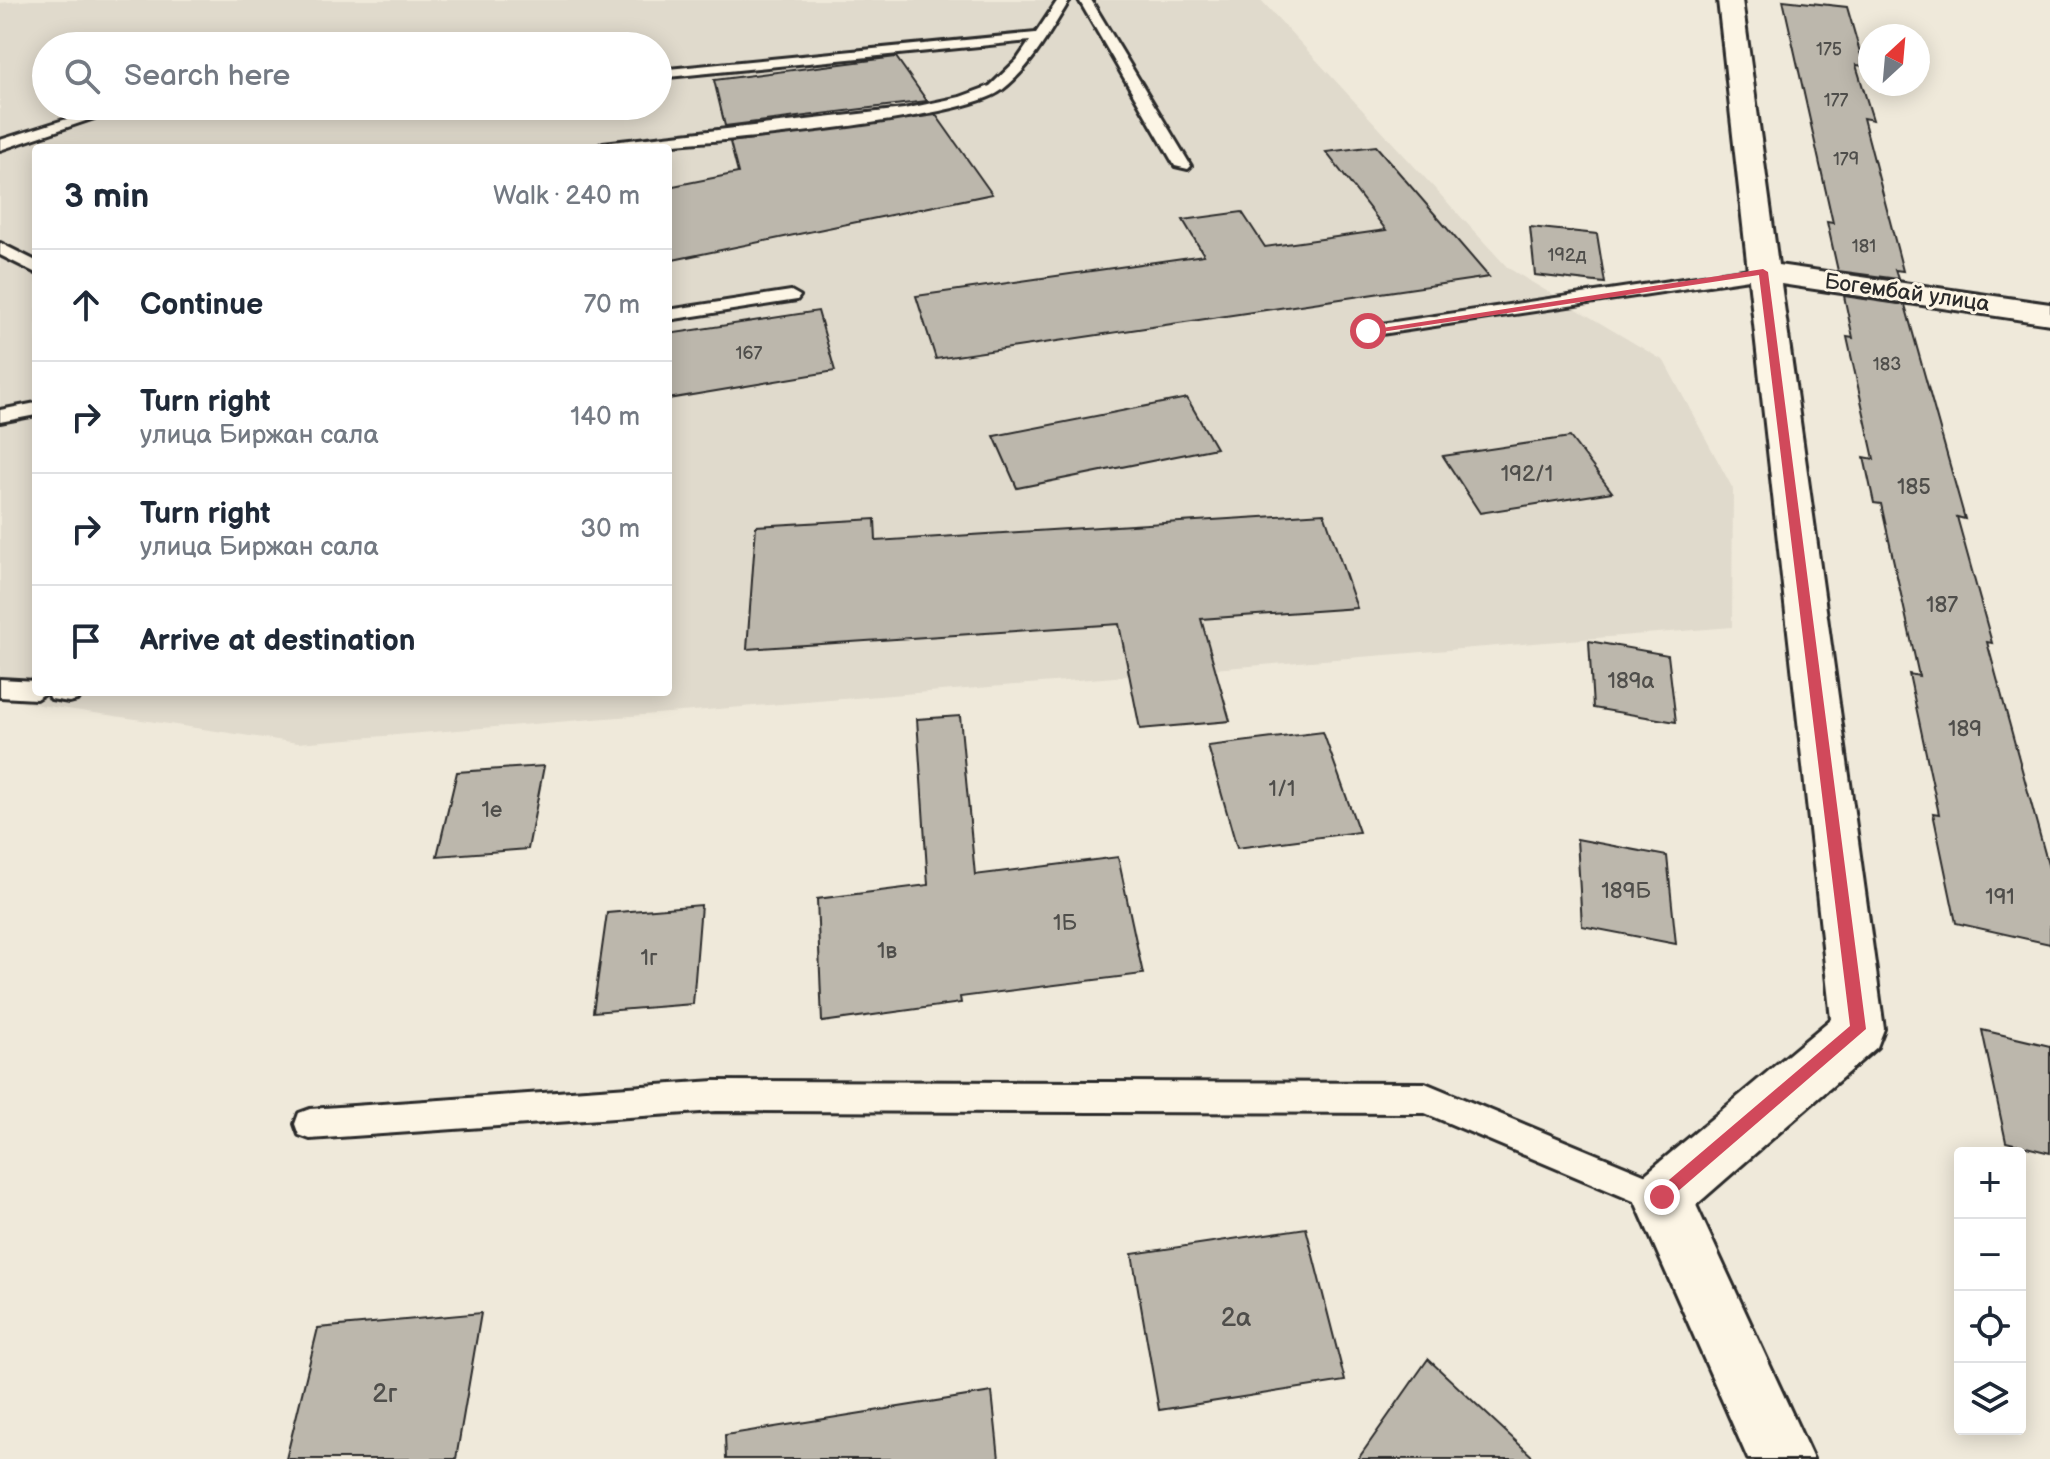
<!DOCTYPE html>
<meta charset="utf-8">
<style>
:root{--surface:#fff;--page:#f6f6f7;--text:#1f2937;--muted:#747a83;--line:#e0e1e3}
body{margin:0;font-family:"Balsamiq Sans",sans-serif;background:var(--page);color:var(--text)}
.controls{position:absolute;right:24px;bottom:24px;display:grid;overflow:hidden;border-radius:8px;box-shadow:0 4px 20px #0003}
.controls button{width:72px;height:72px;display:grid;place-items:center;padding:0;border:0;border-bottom:2px solid var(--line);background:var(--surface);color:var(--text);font:40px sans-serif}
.compass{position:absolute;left:1858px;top:24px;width:72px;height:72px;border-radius:50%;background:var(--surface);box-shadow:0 4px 20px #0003;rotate:26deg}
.stop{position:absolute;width:24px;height:24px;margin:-18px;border:6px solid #d1495b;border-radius:50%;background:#fff}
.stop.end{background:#d1495b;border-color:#fff;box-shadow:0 2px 8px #0008}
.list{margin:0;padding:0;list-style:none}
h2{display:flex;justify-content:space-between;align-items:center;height:104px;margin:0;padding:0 32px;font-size:34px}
h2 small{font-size:26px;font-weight:400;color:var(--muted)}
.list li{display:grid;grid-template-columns:52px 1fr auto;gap:24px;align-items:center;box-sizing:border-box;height:112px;padding:0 32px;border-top:2px solid var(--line)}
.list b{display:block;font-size:30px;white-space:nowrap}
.list p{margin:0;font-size:26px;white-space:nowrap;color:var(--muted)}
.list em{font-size:26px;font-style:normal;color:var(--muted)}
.icon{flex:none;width:44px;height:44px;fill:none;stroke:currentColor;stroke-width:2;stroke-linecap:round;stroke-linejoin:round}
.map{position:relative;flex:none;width:2050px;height:1459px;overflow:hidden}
.search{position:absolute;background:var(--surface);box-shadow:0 4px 20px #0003;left:32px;top:32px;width:640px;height:88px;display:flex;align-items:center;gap:20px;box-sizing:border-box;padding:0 28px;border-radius:44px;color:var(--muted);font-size:30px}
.panel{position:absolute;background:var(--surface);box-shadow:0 4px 20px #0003;left:32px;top:144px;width:640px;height:552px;border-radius:8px}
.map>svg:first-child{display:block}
</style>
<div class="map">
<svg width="2050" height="1459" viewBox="0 0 2050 1459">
<rect width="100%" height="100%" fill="#efe9da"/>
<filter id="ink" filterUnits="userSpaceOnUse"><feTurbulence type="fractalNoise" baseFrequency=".0125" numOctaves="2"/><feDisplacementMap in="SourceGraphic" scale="16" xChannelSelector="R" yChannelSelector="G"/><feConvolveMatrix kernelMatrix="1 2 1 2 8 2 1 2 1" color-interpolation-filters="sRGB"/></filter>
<g filter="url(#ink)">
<path fill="#e0dacc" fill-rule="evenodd" d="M31,0H1261L1508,268L1664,361L1733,489L1732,627L298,743L0,699V3ZM46,46H658V106H46ZM36,148H668V692H36Z"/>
<g fill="#bcb7ac" stroke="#2b2b2b" stroke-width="2">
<path d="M1783,0L1847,7L1864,66L1856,65L1873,120L1863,118L1903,271L1895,270L1898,279L1838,271L1827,222L1833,223Z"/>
<path d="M896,57L927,101L725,126L714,80Z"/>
<path d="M936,115L992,194L668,261V187L738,173L730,142Z"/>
<path d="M1376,146L1489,277L936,359L916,296L1204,255L1183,220L1242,212L1265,247L1386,230L1326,152Z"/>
<path d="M1530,227L1597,234L1605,283L1535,275Z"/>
<path d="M1844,296L1905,305L1965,519L1957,517L1992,643L1987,642L2050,872V944L1956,923L1933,813L1939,814L1909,674L1919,676L1881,504L1874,503L1864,457L1874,459L1847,337L1853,338Z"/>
<path d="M818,311L835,371L668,399V334Z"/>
<path d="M1187,398L1216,448L1017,488L994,436Z"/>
<path d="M1570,437L1612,492L1480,513L1443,456Z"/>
<path d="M1324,513L1357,608L1201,619L1230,721L1140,729L1119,624L747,649L756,526L875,519L876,541Z"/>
<path d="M1589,641L1668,655L1676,722L1593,708Z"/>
<path d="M960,716L975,875L1118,857L1143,974L960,997L961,1003L822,1022L817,899L928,885L917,719Z"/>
<path d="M1323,732L1359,832L1237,848L1208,746Z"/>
<path d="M544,766L528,849L437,856L457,772Z"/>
<path d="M1577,839L1667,856L1676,944L1582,926Z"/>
<path d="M701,905L693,1004L593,1012L607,913Z"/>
<path d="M1982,1030L2050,1046V1153L2006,1142Z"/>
<path d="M1306,1228L1345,1381L1159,1410L1132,1254Z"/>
<path d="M481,1313L456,1459H286L318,1328Z"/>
<path d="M1428,1359L1535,1459H1358Z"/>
<path d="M992,1392L999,1459H726L725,1435Z"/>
</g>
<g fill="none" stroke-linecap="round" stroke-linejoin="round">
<defs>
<g id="lane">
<path d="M1058,0H1070C1050,31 1033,66 1002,90C960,123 660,148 595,148L603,143L904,109L960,97L990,86L1017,60L1030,41L658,78V70L1036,33Z"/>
<path d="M1079,0H1091L1191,166L1188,169L1175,166Z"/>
<path d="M108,106H130L0,150V140Z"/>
<path d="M0,243L36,261V273L0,255Z"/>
<path d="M1763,267L1769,268V276L1368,336L1359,331L1368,326Z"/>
<path d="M791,291L800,296L797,300L668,320V310Z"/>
<path d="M36,403V415L0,422V410Z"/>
<path d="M0,679L36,681V692H47L36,699L0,697Z"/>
<path d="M47,692H80L81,693L77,700L69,702L51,699Z"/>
<path d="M715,1081L1425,1083L1673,1186L1678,1197L1673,1208L1662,1213L1425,1113L715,1111L310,1139L299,1135L295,1124L299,1113L310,1109Z"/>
</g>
<path id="street" d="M1718,0H1742L1778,265L2050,304V324L1781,284L1884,1029L1877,1047L1696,1205L1813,1459H1748L1633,1197L1642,1177L1831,1019Z"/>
</defs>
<use href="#lane" stroke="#2b2b2b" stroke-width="6"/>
<use href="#street" stroke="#2b2b2b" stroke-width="6"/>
<use href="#lane" fill="#fcf5e5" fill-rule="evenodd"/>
<use href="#street" fill="#fcf5e5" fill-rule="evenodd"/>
</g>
</g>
<path fill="#d1495b" d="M1763,269L1768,272L1866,1029L1662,1205L1656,1203V1191L1850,1026L1759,275L1368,334L1363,331Z"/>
<g text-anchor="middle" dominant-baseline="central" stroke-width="6" stroke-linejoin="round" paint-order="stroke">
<g font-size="18" fill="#4f4e4b">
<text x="1829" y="49">175</text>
<text x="1836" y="100">177</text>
<text x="1846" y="159">179</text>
<text x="1864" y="246">181</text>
<text x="1567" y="255">192д</text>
<text x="749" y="353">167</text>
<text x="1887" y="364">183</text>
</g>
<g font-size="22" fill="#2b2b2b" stroke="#fcf5e5">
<text transform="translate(1907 293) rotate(8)">Богембай улица</text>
</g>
<g font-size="22" fill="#4f4e4b">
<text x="1527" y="474">192/1</text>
<text x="1914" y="487">185</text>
<text x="1942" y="605">187</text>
<text x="1631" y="681">189а</text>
<text x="1965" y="729">189</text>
<text x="1282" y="789">1/1</text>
<text x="492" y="810">1е</text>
<text x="1626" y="891">189Б</text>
<text x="2000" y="897">191</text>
<text x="1065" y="923">1Б</text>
<text x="887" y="951">1в</text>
<text x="649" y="958">1г</text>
</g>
<g font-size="26" fill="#4f4e4b">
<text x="1236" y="1318">2а</text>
<text x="385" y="1394">2г</text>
</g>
</g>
</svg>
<div class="controls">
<button>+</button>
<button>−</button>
<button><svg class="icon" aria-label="locate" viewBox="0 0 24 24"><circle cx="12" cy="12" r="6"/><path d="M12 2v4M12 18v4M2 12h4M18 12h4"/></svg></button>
<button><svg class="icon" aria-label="layers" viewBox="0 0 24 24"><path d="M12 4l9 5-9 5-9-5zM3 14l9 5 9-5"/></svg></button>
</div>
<svg class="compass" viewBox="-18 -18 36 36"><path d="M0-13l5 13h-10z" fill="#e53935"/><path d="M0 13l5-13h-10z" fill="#747a83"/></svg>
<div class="stop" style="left:1368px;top:331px"></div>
<div class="stop end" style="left:1662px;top:1197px"></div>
<div class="search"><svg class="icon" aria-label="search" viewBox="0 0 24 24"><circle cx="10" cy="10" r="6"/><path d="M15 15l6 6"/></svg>Search here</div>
<section class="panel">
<h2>3 min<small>Walk · 240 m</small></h2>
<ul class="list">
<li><svg class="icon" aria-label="ahead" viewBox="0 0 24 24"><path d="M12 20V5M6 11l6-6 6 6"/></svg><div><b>Continue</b></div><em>70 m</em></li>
<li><svg class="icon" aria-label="right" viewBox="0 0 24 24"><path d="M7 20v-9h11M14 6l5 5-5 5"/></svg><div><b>Turn right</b><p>улица Биржан сала</p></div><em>140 m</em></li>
<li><svg class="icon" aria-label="right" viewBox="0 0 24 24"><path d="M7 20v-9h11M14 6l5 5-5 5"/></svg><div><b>Turn right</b><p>улица Биржан сала</p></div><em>30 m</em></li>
<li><svg class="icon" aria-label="arrive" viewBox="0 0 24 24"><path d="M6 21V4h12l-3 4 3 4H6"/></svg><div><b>Arrive at destination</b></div></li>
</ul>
</section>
</div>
